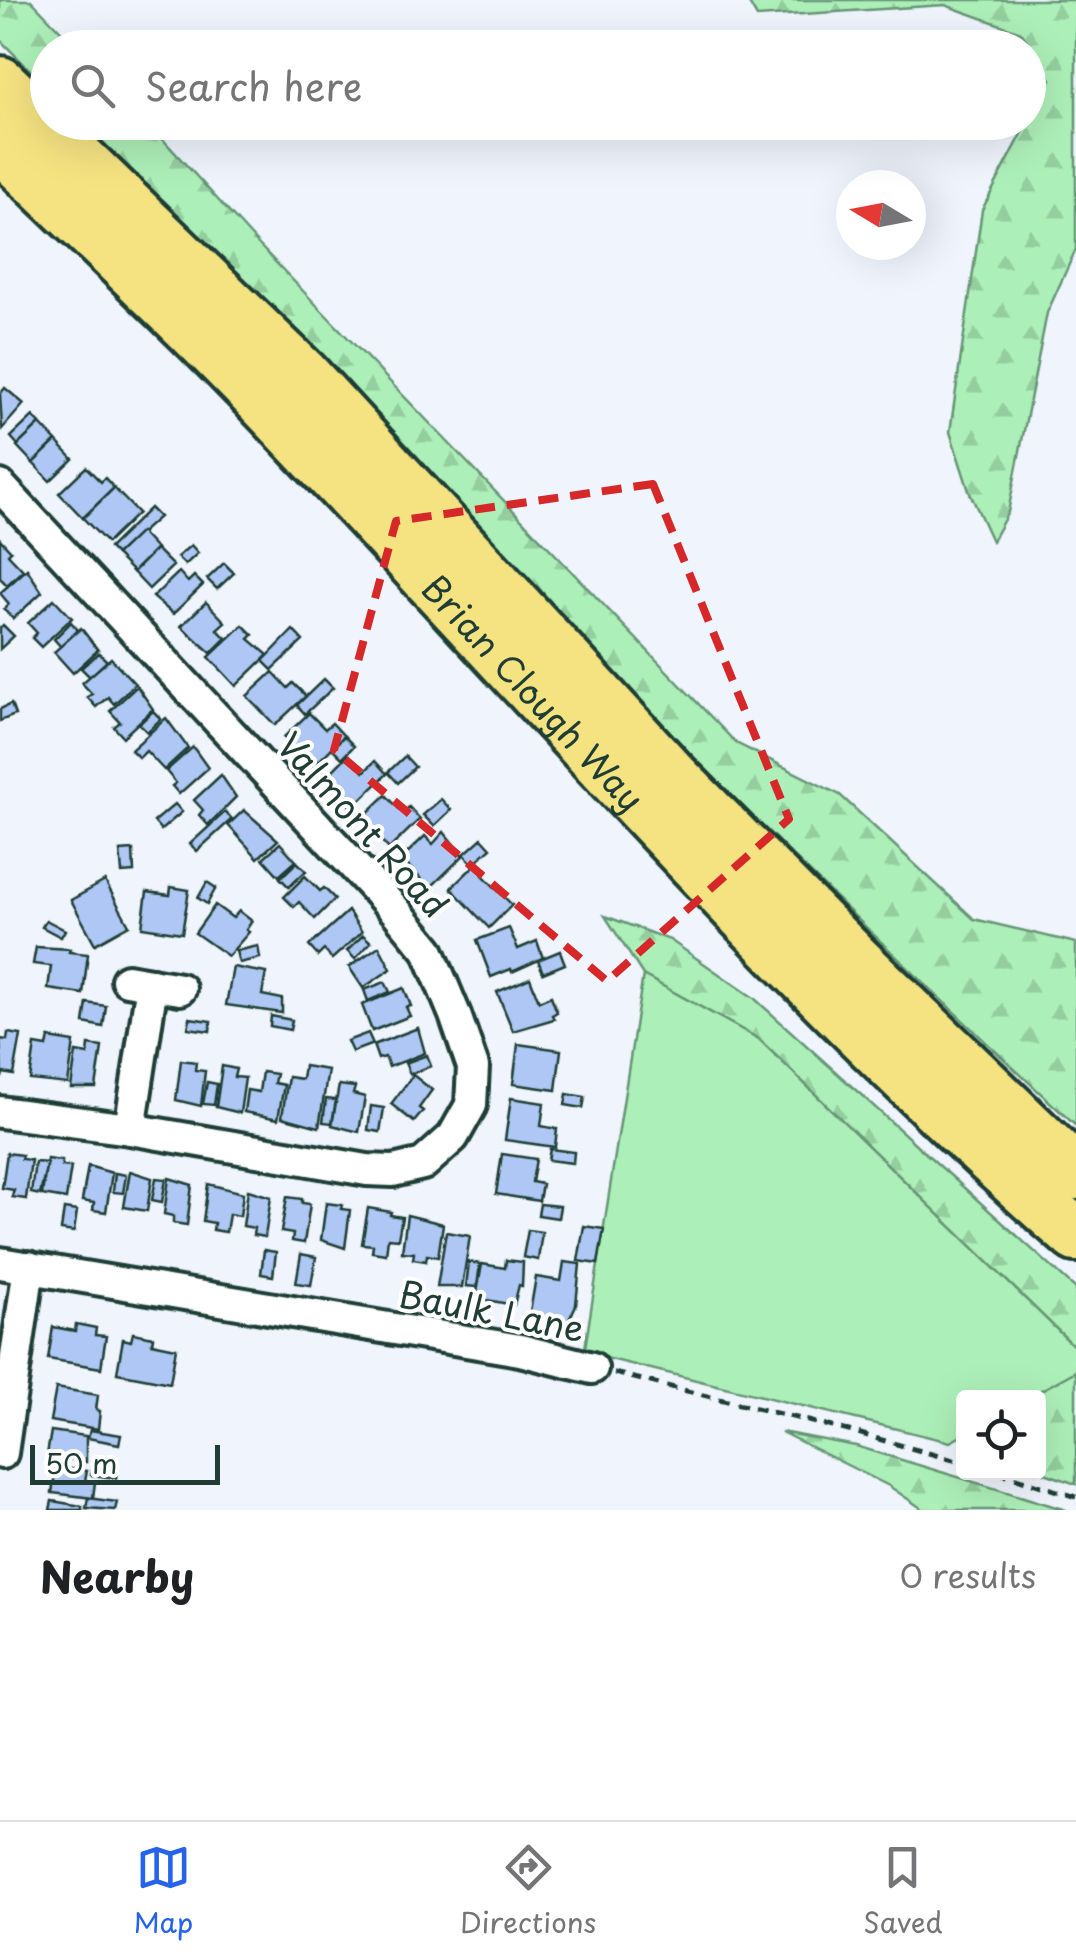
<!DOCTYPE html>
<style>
:root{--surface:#fff;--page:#f6f6f6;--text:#202124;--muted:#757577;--line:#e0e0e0;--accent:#2563eb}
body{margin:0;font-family:"Playpen Sans",sans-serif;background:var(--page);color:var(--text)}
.controls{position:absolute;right:30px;bottom:30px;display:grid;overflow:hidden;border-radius:10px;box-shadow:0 10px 40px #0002}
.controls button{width:90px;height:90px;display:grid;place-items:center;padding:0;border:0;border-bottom:2px solid var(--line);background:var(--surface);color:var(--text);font:50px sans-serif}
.compass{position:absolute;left:836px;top:170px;width:90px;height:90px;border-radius:50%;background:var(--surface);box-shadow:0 10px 40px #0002;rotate:280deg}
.scale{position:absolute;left:30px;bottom:25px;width:190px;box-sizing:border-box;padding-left:10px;border:5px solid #1f3d34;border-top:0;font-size:28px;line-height:35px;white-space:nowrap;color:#1f3d34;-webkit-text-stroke:8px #fff;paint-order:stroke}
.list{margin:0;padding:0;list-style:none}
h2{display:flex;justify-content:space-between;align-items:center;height:130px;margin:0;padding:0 40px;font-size:42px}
h2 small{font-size:32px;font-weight:400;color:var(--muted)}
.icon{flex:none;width:55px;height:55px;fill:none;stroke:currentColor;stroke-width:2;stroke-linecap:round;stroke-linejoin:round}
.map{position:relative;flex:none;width:1076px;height:1510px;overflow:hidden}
.search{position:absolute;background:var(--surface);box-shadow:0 10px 40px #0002;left:30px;right:30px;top:30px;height:110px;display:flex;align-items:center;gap:25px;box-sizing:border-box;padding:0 35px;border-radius:55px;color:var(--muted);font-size:38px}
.sheet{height:310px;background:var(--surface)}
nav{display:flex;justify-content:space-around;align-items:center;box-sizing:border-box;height:140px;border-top:2px solid var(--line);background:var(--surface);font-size:28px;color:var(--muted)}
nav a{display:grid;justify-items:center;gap:5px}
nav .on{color:var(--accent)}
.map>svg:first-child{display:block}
</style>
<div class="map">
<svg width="1076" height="1510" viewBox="0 0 1076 1510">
<defs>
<pattern id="forest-firs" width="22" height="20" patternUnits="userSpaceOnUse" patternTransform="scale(2.5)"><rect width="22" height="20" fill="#adefb8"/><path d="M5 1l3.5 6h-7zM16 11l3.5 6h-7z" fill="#94ce9f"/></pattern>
</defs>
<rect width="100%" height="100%" fill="#eff4fd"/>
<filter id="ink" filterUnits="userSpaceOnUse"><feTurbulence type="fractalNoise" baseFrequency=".01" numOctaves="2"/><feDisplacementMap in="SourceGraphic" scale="20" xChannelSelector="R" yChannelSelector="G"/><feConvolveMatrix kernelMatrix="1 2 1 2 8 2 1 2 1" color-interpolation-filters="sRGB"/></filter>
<g filter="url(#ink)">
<path fill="#adefb8" stroke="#669676" stroke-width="2.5" d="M643,975L759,1039L1076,1348V1371L1029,1397L964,1398L963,1435L950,1442L606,1358L584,1355Z"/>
<g fill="url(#forest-firs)" stroke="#669676" stroke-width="2.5">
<path d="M0,0H31L76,47L48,48L47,87L0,40Z"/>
<path d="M747,0H1076V249L1047,313L1008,512L992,541L969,491L950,432L982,210L1051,79L1021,32L945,5L757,17Z"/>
<path d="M83,123H148L259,245L736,743L840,795L974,919L1076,943V1126C729,807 407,463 83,123Z"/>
<path d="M605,916L670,940L754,998L1076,1289V1348L759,1039L643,975Z"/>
<path d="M1076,1371V1484L1039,1471L1038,1398L1029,1397Z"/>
<path d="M781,1432L856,1446L1066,1510H924L889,1486Z"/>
</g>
<g fill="#aec7f4" stroke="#1f3d34" stroke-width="2.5">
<path d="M5,388L24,404L2,429L0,394Z"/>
<path d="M33,416L40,424L18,445L11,437Z"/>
<path d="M40,424L56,441L33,463L17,446Z"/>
<path d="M56,441L73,459L50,481L33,463Z"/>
<path d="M86,467L101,482L105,478L114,488L83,518L59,493Z"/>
<path d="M114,488L138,513L107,543L83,518Z"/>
<path d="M150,508L159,517L116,555L109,548Z"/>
<path d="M140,532L156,549L133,572L116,555Z"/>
<path d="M0,539L11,551L8,554L23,570L7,585L0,578Z"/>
<path d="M191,545L198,553L185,565L177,557Z"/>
<path d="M156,549L173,566L149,589L133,572Z"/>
<path d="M224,563L234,573L217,589L207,579Z"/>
<path d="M27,569L42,592L13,619L4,609L9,604L0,593Z"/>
<path d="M179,572L188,582L194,576L203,585L173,614L153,597Z"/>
<path d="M54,599L72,618L41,647L32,638L37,633L28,623Z"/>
<path d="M206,602L225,622L217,629L226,638L211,653L181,626Z"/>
<path d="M71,622L78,630L61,647L54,639Z"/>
<path d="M3,625L14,636L0,649V628Z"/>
<path d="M243,625L253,635L249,639L268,655L236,686L209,657Z"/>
<path d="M81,628L98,650L73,673L54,652Z"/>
<path d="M293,630L303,641L272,670L263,661Z"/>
<path d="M99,653L107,661L90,677L81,668Z"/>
<path d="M111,658L135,684L114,704L108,697L96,707L87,697L92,694L82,683Z"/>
<path d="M273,672L288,688L293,683L306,696L275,725L247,696Z"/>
<path d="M324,679L333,688L305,714L297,705Z"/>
<path d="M137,686L153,709L123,737L114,727L120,722L110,711Z"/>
<path d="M11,704L15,715L0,721V709Z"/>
<path d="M153,711L161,719L147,732L139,724Z"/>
<path d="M309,713L325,729L332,723L344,736L313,767L284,737Z"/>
<path d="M166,718L188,748L164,770L146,751L139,758L131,750Z"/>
<path d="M344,736L354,746L342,758L332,748Z"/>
<path d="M193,747L208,768L179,794L172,786L176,783L166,771Z"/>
<path d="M348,755L364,772L375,761L387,774L352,808L324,779Z"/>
<path d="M405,756L415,767L398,783L388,772Z"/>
<path d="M221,775L236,797L208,825L199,815L203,810L194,800Z"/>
<path d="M386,795L403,813L409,807L420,819L389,849L361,819Z"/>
<path d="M441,799L451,810L434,826L423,815Z"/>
<path d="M175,804L182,812L161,830L154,822Z"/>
<path d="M244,810L278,840L258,858L228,825Z"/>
<path d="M225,812L232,819L197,851L190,844Z"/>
<path d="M444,832L463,856L430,888L401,859L425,836L433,844Z"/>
<path d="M482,838L491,848L473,864L464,854Z"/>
<path d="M280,843L296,861L279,876L263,858Z"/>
<path d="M133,850L134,872L122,873L120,851Z"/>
<path d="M297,862L306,871L289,887L280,878Z"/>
<path d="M477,863L486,872L483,875L512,905L489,928L451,888Z"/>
<path d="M305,876L320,891L324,888L335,899L315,919L299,902L294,907L284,897Z"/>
<path d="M105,881L129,925L95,944L71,900Z"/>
<path d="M207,882L216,888L207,904L198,898Z"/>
<path d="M171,887L189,890L182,933L142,927L147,892L170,895Z"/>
<path d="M215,905L233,918L239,911L252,921L246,930L249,932L228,956L195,933Z"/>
<path d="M348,911L362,932L332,959L324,950L318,956L309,946Z"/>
<path d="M46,920L65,930L61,937L42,927Z"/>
<path d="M509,928L518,949L537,941L543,958L512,972L511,969L491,977L477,940Z"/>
<path d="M363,935L371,942L355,959L347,951Z"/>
<path d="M258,946L260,958L239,963L236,951Z"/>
<path d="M379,946L391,969L363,988L349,967Z"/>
<path d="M36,947L70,949L69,952L88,954L83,994L48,989L51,966L33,964Z"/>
<path d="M560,951L565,964L543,973L538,960Z"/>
<path d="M233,967L266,973L262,995L282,999V1013L226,1005Z"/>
<path d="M530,978L539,1001L551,996L557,1012L552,1015L554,1019L513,1031L497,992Z"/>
<path d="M385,982L390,992L368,1001L364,990Z"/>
<path d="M404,988L411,1006L406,1007L410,1016L372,1031L362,1005Z"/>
<path d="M87,1003L106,1006L103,1027L84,1023Z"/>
<path d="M271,1016L292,1020L290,1030L270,1026Z"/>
<path d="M190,1018L211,1021L210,1031L188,1028Z"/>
<path d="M418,1028L425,1053L389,1067L385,1057L378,1059L373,1045Z"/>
<path d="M8,1033L21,1035L14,1075L3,1073L2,1078L0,1039L7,1040Z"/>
<path d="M368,1033L373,1044L352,1052L347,1041Z"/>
<path d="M49,1038L74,1042L68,1084L30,1080L35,1045L47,1047Z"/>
<path d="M518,1044L561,1050L556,1090L513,1084Z"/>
<path d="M89,1045L102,1047L96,1088H71L76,1052L88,1054Z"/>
<path d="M427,1055L431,1066L410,1074L405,1063Z"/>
<path d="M181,1060L196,1062L195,1070L205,1071L201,1106L176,1100Z"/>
<path d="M222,1066L236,1069L234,1077L245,1078L240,1113L216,1107Z"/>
<path d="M304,1066L328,1070L319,1127L282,1117L288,1077L302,1079Z"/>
<path d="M262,1072L276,1074L274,1083L284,1085L278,1119L244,1112L247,1090L259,1092Z"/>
<path d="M413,1075L432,1090L419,1108L423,1111L414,1122L391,1104Z"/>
<path d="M207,1082L217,1084L214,1105L203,1104Z"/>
<path d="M339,1085L355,1087L353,1094L365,1097L359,1132L332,1125Z"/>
<path d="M567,1094L585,1097L583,1108L565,1105Z"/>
<path d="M511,1098L544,1103L541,1126L557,1129L555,1147L505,1140Z"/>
<path d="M326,1099L336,1100L332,1123L323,1122Z"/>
<path d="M371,1106L384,1108L380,1132L368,1130Z"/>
<path d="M550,1149L574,1152L573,1163L548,1160Z"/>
<path d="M7,1153L22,1155L21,1159L31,1160L26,1199L12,1197L14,1190L2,1188Z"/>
<path d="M502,1154L536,1159L532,1182L542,1184L539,1201L496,1194Z"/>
<path d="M47,1159L62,1161V1166L71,1167L66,1199L42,1195Z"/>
<path d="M35,1162L47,1163L40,1195L31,1193Z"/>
<path d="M88,1166L112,1173L106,1212L93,1210L94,1203L82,1201Z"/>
<path d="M130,1171L152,1178L147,1211L124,1207Z"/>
<path d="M115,1173L126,1175L123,1193L113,1192Z"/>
<path d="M156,1178L166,1179L162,1202L152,1200Z"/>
<path d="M169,1178L192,1185L187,1225L173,1223V1216L164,1214Z"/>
<path d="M208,1184L243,1193L240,1216L229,1214L226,1232L213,1230L214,1223L203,1221Z"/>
<path d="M248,1190L271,1197L265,1237L253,1235L254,1228L243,1226Z"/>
<path d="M287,1197L302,1199V1203L310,1204L304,1243L292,1241L293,1234L281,1232Z"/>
<path d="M326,1203L342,1205L341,1209L350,1210L345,1248L321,1240Z"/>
<path d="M540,1204L560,1206L558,1218L538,1215Z"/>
<path d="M368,1208L391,1212L390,1215L402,1217L398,1239L388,1238L386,1254L372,1252L373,1245L362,1244Z"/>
<path d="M64,1209L77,1211L74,1232L61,1230Z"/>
<path d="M407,1215L443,1224L438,1257L427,1255L426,1261L413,1259L414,1253L402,1252Z"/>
<path d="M584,1226L604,1229L598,1264L578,1261Z"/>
<path d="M528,1230L542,1232L538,1260L523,1257Z"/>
<path d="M446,1232L470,1236L462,1287H437Z"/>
<path d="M264,1250L276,1252L273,1276L261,1274Z"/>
<path d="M301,1254L316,1257L311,1285L296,1283Z"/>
<path d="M506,1260L523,1262L522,1286L519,1285L514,1305L476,1298L482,1264L505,1268Z"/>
<path d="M469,1262L480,1264L477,1287L466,1286Z"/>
<path d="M564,1262L580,1264L576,1305L567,1324L529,1318L536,1277L561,1281Z"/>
<path d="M76,1324L96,1328L95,1335L106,1336L101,1368L48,1359L53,1327L75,1331Z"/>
<path d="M133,1333L153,1337L152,1343L176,1348L170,1383L117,1373L123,1339L131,1341Z"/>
<path d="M56,1388L98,1395L96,1410L100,1411L98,1429L50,1421Z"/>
<path d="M90,1430L121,1435L119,1444L88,1438Z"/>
<path d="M51,1431L86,1436V1462L47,1455Z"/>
<path d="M93,1465L117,1468L116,1478L91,1475Z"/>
<path d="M56,1467L87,1471L85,1481L95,1482L93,1498L52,1493Z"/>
<path d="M88,1498L117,1502L115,1510L86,1508Z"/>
<path d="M52,1501L82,1506V1510H50Z"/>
</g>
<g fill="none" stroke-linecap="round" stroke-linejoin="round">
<defs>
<g id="street">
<path d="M0,486L395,910L428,950L455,1015L473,1067L471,1105L453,1137L423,1164L393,1171L367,1170L130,1129L0,1112"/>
<path d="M127,980L180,989"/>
<path d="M130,1129L152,984"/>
<path d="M0,1263L520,1350L592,1368"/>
<path d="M2,1453L29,1267"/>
</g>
<g id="highway">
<path d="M0,83L303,375L672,776L856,961L1076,1173"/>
<path id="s1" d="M0,145C83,225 168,303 248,386C522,671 778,974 1076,1235"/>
</g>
</defs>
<use href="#street" stroke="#1f3d34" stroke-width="38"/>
<use href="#highway" stroke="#1f3d34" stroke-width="60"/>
<g stroke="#1f3d34" stroke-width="5" stroke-dasharray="10 8" stroke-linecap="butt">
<path d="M614,1373L857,1433L964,1463"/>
<path d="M998,1472L1076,1497"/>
</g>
<use href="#street" stroke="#fff" stroke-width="30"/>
<use href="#highway" stroke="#f5e382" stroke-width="52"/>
</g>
</g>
<path fill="none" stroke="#d62828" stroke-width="8" stroke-dasharray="20 12" stroke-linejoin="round" d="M653,484L789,819L607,981L334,750L396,521Z"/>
<g text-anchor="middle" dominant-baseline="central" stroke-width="8" stroke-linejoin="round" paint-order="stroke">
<g font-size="35" fill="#1f3d34" stroke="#fff">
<text stroke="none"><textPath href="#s1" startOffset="765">Brian Clough Way</textPath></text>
<text transform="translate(364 824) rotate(48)">Valmont Road</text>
<text transform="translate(492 1310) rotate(11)">Baulk Lane</text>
</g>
</g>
</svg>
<div class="controls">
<button><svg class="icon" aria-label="locate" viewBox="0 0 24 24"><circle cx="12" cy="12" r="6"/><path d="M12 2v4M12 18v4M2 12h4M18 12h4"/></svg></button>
</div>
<svg class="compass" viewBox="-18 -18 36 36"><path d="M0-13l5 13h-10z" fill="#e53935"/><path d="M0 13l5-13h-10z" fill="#757577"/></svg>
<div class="scale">50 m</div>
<div class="search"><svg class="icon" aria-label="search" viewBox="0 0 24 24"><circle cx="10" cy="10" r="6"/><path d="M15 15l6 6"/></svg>Search here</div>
</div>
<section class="sheet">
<h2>Nearby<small>0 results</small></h2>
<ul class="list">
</ul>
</section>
<nav>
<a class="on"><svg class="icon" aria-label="map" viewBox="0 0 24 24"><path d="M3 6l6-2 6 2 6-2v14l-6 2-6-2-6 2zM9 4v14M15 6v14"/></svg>Map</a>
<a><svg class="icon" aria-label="directions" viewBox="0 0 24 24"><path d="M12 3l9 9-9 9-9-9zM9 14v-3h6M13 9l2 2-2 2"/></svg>Directions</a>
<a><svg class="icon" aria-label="saved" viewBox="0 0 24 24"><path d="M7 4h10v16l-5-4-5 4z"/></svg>Saved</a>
</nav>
